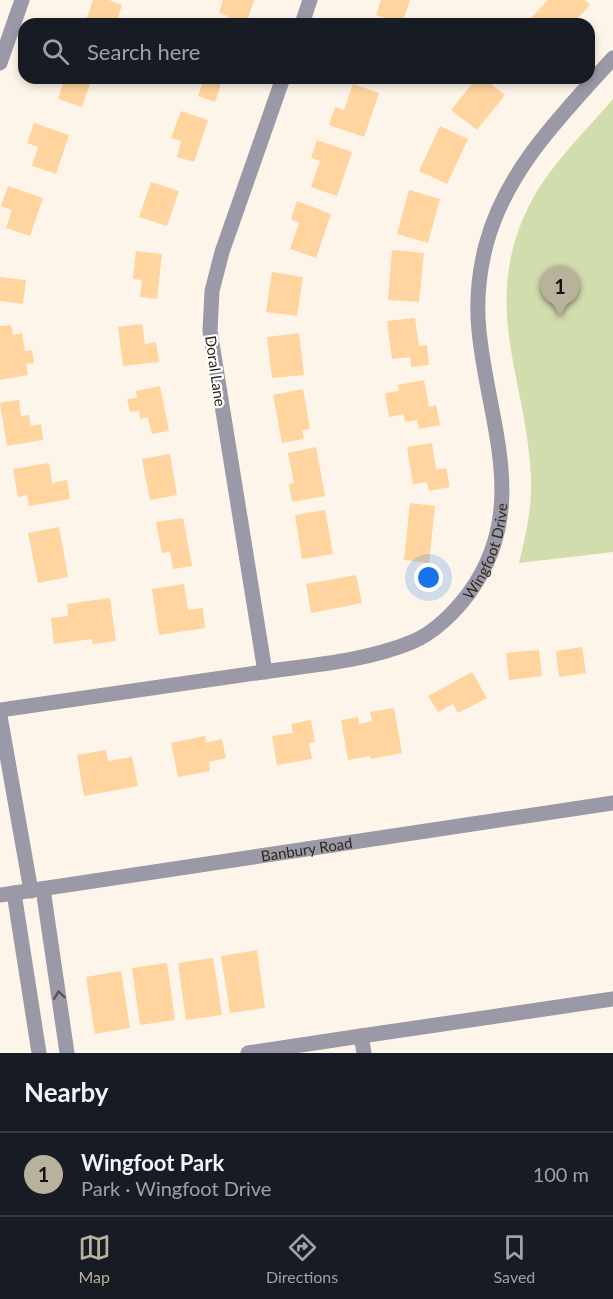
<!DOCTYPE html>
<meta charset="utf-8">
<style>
:root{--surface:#171b24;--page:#20242c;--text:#f1f3f6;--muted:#9ea1a6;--line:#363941;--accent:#b8b19c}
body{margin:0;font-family:Lato,sans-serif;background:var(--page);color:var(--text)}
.you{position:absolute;left:429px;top:578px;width:21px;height:21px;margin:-15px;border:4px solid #fff;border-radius:50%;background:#1a73e8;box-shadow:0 0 0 9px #1a73e833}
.badge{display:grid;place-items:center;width:39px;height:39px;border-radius:50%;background:var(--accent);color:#111;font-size:20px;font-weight:700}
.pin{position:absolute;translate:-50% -50px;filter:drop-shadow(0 2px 3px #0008)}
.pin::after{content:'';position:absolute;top:32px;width:21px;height:18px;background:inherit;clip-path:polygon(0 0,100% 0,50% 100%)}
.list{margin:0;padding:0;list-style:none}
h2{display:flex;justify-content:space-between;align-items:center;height:78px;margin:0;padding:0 24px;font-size:26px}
h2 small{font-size:20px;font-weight:400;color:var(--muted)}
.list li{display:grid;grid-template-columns:39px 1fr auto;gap:18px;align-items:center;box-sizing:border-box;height:84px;padding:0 24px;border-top:2px solid var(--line)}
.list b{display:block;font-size:22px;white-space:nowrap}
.list p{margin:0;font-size:20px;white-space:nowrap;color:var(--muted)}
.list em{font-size:20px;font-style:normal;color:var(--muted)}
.icon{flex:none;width:33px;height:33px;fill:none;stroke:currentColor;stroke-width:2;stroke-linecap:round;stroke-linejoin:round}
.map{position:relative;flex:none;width:613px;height:1053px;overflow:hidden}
.search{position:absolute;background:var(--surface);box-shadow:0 3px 9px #0003;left:18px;right:18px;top:18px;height:66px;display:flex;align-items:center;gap:15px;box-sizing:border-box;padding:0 21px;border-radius:18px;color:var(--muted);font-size:22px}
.sheet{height:162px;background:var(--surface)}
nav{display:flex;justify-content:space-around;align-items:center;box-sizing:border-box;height:84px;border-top:2px solid var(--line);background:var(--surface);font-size:16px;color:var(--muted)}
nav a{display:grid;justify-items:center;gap:3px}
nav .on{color:var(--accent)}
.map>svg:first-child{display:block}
</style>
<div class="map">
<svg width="613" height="1053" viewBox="0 0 613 1053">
<rect width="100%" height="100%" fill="#fef5ea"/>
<path fill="#d2ddad" d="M613,99V552L519,563C526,534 532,508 531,478C527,378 478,304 531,202C551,164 585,132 613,99Z"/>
<g fill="#ffd49e">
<path d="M93,0H109L122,5L116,24H85Z"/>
<path d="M223,0H254L246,24H226L229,16L219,13Z"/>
<path d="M381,0H410L402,24L376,15Z"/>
<path d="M548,0H585L590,5L572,24H539L532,17Z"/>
<path d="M59,78H92L82,107L58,99L64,80Z"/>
<path d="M196,78H223L215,102L198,96L203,81Z"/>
<path d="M477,78H483L505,95L477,130L451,110Z"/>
<path d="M511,78H524L518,84Z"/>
<path d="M353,84L379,93L364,137L329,125L335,107L344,110Z"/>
<path d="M181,111L208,120L194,162L177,157L181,141L171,138Z"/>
<path d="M34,123L69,135L56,174L32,166L38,147L27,143Z"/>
<path d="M440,126L468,139L447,184L419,171Z"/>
<path d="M317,140L352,152L337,196L311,187L320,161L311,158Z"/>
<path d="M151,182L179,191L167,226L139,217Z"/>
<path d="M8,186L43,198L30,236L6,228L12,210L1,206Z"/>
<path d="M409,190L440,199L428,243L397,234Z"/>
<path d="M297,201L331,214L316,258L290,249L299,223L291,219Z"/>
<path d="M392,250L424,253L419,302L388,300Z"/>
<path d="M136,251L162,254L157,299L140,297L142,280L133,279Z"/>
<path d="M272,272L303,277L297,316L266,312Z"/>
<path d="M0,277L26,280L23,304L0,301Z"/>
<path d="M415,318L419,346L427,345L429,365L411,367L410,357L392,359L387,321Z"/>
<path d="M142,324L145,344L156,342L159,362L123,366L118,327Z"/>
<path d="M11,325L13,335L22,333L25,351L32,350L34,363L26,364L28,375L0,380V326Z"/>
<path d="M299,333L304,375L272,378L267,337Z"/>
<path d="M424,380L429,407L436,405L440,425L419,429L417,420L405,422L404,414L389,417L385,393L399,391L398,385Z"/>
<path d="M160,386L169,431L152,434L148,417L140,419L139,411L130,412L127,399L137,398L136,391Z"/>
<path d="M303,389L310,429L302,430L304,439L282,443L273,395Z"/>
<path d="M19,400L21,416L29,415L31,426L41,424L43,440L7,446L0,403Z"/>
<path d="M432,443L436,470L446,468L450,487L429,491L427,482L413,484L407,447Z"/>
<path d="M316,447L325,496L292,502L289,484L294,483L288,453Z"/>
<path d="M170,454L177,495L150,500L142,459Z"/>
<path d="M49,463L52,483L67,480L70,499L29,506L27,495L18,497L13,469Z"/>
<path d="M410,503L435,506L429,563L404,560Z"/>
<path d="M325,510L333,554L302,559L295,515Z"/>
<path d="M183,518L192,566L173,569L170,552L162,553L156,522Z"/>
<path d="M59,527L68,577L38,583L28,533Z"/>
<path d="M356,575L362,603L311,613L306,584Z"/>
<path d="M184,584L188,610L203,608L205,628L159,635L152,589Z"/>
<path d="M110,598L116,641L93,644L92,639L54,644L51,618L68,616L67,604Z"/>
<path d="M582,647L586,673L559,677L556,651Z"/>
<path d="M539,650L542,676L509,680L506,653Z"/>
<path d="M472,672L487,698L458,713L453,704L438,712L428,696Z"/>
<path d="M394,708L402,753L371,759L370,756L348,760L341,720L358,717L359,724L372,721L370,712Z"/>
<path d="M311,720L315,742L309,743L312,759L277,765L272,736L293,733L291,724Z"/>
<path d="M205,736L206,743L222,739L226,758L209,762L210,771L178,777L171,743Z"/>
<path d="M106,750L108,761L132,757L138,786L84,796L77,755Z"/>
<path d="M257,950L265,1008L230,1013L221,956Z"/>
<path d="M213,958L222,1015L186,1020L178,963Z"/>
<path d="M167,963L175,1020L140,1025L132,968Z"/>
<path d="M121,971L130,1028L95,1034L86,977Z"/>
</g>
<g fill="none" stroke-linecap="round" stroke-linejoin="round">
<g stroke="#9b99a7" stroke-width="15">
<path d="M302,24L310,0"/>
<path d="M0,63L22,0"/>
<path d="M265,672L210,331L212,291L222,252L283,78"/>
<path id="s1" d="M0,710C88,697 176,685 263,672C313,665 366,661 412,642C434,633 455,612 469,593C531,508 488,423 479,331C476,302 479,272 486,245C506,169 563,114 613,58"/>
<path d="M0,716L31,891"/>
<path d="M43,889L67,1053"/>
<path d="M14,893L39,1053"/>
<path id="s2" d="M0,895L613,803"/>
<path d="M361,1036L613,999"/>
<path d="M248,1053L361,1036L364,1053"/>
</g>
</g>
<defs><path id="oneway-chevron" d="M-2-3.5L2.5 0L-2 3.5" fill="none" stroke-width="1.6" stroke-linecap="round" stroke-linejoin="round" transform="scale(1.5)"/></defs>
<use stroke="#5b5554" href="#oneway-chevron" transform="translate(59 995) rotate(-98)"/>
<g text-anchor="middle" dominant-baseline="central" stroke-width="4.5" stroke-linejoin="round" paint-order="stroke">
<g font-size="15" fill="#30281d" stroke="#fff">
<text transform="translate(216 371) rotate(82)">Doral Lane</text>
<text stroke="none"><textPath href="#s1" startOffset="540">Wingfoot Drive</textPath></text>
<text stroke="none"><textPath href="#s2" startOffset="310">Banbury Road</textPath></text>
</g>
</g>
</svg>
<div class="you"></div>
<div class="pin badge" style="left:560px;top:316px">1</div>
<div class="search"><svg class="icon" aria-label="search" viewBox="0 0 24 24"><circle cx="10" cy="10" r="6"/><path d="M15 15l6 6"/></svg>Search here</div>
</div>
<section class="sheet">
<h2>Nearby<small></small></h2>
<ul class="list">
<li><span class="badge">1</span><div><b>Wingfoot Park</b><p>Park · Wingfoot Drive</p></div><em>100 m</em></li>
</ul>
</section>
<nav>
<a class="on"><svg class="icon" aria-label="map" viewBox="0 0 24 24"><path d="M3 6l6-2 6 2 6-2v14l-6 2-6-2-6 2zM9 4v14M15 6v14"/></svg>Map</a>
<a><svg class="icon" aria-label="directions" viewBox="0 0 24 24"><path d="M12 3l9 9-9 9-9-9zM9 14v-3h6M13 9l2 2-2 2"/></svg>Directions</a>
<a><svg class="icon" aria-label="saved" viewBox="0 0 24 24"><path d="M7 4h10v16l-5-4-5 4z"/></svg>Saved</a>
</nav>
